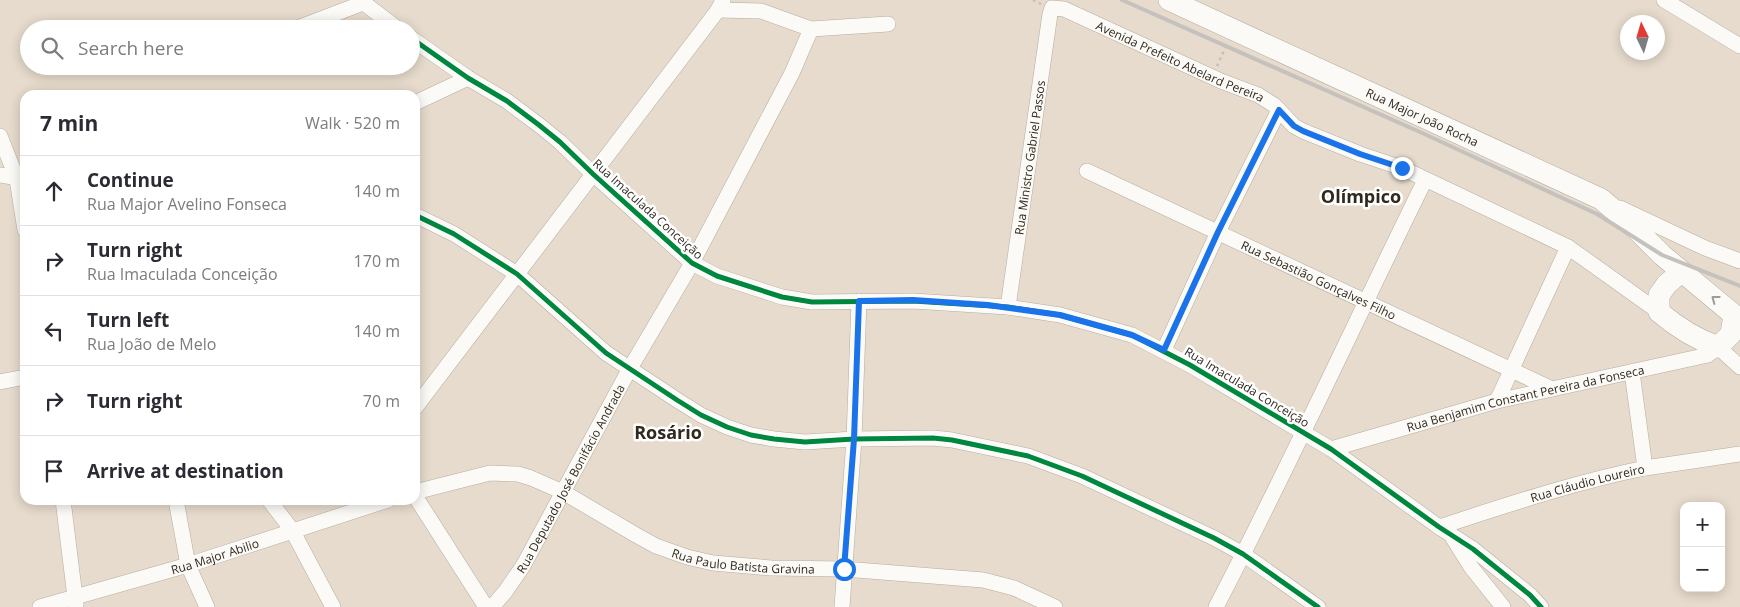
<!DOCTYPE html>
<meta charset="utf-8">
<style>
:root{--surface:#fff;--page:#f2f2f3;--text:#2b2b33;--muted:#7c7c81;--line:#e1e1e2}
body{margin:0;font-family:"Open Sans",sans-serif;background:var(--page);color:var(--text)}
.controls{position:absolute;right:15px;bottom:15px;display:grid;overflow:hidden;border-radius:10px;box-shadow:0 2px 12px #0003}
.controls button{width:45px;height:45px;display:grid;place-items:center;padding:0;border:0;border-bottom:1px solid var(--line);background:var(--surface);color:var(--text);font:25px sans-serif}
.compass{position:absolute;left:1620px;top:15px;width:45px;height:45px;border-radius:50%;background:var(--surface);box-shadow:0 2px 12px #0003;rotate:355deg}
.stop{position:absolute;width:15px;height:15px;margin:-11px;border:4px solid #1a73e8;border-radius:50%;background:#fff}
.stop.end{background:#1a73e8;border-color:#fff;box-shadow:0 1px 5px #0008}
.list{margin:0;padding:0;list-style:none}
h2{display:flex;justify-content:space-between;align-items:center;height:65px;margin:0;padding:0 20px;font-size:21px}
h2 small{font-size:16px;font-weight:400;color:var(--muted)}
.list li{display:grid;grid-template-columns:32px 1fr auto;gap:15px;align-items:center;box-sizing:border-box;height:70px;padding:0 20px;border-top:1px solid var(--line)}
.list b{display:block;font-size:19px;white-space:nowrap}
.list p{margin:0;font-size:16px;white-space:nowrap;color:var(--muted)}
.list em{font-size:16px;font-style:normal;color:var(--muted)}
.icon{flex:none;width:28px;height:28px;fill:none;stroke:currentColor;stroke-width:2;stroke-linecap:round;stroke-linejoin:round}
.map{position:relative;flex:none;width:1740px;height:607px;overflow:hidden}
.search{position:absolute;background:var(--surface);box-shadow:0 2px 12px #0003;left:20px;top:20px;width:400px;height:55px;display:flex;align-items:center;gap:12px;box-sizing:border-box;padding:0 18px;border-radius:28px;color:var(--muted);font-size:19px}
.panel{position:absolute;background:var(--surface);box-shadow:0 2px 12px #0003;left:20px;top:90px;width:400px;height:415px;border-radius:15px}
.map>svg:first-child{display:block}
</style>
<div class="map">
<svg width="1740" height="607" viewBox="0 0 1740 607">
<rect width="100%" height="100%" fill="#e6dbcc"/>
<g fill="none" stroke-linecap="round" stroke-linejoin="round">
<defs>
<g id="minor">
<path d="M360,0L398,29"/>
<path d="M1664,0L1740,46"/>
<path d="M718,10L761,11L811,29L888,24"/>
<path d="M295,29L363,3"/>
<path d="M411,38L468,78L507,101L539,125L560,142L593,174L692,263L717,276L782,297L812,302L913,301L1008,307L1060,315L1132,335L1190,365L1331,449L1439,527L1473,549L1530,595L1541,607"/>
<path d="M415,103L468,78"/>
<path d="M0,136L17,179L25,230"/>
<path id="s1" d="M1087,171L1552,389"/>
<path d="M0,175L24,179"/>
<path d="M1620,208L1705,248L1740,261"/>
<path d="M415,215L454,234L517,274L606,353L677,400L701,415L727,427L751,435L774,439L805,442L854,439L933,438L952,440L1028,456L1082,476L1214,538L1243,554L1318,607"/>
<path id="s2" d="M1008,307L1050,14L1052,8L1064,9L1221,81L1258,95L1274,105L1294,126L1303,131L1360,154L1402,168L1568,247L1659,312"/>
<path d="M1164,350L1218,232L1279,110"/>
<path d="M1632,372L1645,468"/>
<path d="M0,382L25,377"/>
<path d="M1497,401L1568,247"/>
<path d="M415,408L718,10L723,0"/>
<path id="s3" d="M1331,449L1497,401L1708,355L1718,347L1740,367"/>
<path id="s4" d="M415,492L490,473L518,474L531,478L563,492L636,535L656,546L687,557L713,563L771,568L844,569L983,580L1014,588L1055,607"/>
<path d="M415,496L486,607"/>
<path d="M63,500L76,605"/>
<path d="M176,500L188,565L207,607"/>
<path d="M269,500L292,530L333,607"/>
<path id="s5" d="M1439,527C1507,505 1575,482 1645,468C1677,463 1708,459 1740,454"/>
<path d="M1453,538L1471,567L1503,607"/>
<path id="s6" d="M40,607L188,565L388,500"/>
<path id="s7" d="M492,607L505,592L523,566L629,370L692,263L792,73L811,29"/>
<path d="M842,607L854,439L859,301"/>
<path d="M1216,607C1289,467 1355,322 1425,180"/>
</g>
<g id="secondary">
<path id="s8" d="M1169,0L1601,199L1634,227L1662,255L1734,315L1731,334L1718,347C1695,339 1678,328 1659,312V295L1667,284L1681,272"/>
</g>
</defs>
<use href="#minor" stroke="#b6ada1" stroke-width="16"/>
<use href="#secondary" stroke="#b6ada1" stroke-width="22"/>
<g stroke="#c3beb8" stroke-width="2.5" stroke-dasharray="2.5 4" stroke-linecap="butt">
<path d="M1033,0L1041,4"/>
<path d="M1217,66L1227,44"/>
</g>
<use href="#minor" stroke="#fbfaf7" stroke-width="15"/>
<use href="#secondary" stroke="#fbfaf7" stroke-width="21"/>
<path stroke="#c5c2be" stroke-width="4" d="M1122,0L1420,132L1597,214L1662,255L1740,286"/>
<defs>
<g id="cycleway">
<path d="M411,38L468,78L507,101L539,125L560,142L593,174L692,263L717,276L782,297L812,302L913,301L1008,307L1060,315L1132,335L1190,365L1331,449L1439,527L1473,549L1530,595L1541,607"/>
<path d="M415,215L454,234L517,274L606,353L677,400L701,415L727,427L751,435L774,439L805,442L854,439L933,438L952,440L1028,456L1082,476L1214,538L1243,554L1318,607"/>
</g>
</defs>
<use href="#cycleway" stroke="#fff" stroke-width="8"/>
<use href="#cycleway" stroke="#00873e" stroke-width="5"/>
</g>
<defs><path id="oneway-chevron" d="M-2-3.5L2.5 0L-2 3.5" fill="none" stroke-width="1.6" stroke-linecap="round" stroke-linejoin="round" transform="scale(1.25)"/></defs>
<use stroke="#a09c95" href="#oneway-chevron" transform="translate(1715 299) rotate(-143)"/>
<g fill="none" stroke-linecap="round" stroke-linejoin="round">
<path stroke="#1a73e8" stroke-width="6" d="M844,569L854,439L859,301L913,300L988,305L1060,315L1132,335L1164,350L1218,232L1279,110L1294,126L1303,131L1360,154L1402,168"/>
</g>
<g text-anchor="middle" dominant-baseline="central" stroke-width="5" stroke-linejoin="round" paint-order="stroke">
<g font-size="12" fill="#30291e" stroke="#fff">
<text stroke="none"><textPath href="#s2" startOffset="442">Avenida Prefeito Abelard Pereira</textPath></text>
<text stroke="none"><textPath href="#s8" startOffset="279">Rua Major João Rocha</textPath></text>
<text stroke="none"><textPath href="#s2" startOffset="151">Rua Ministro Gabriel Passos</textPath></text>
<text transform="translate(648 209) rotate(42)">Rua Imaculada Conceição</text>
<text stroke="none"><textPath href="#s1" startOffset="256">Rua Sebastião Gonçalves Filho</textPath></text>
<text transform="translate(1247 387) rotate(31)">Rua Imaculada Conceição</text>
<text stroke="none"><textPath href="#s3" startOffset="201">Rua Benjamim Constant Pereira da Fonseca</textPath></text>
<text stroke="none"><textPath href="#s7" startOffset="151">Rua Deputado José Bonifácio Andrada</textPath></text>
<text stroke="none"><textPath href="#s5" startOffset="155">Rua Cláudio Loureiro</textPath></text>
<text stroke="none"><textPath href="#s6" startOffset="182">Rua Major Abilio</textPath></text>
<text stroke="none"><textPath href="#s4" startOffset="351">Rua Paulo Batista Gravina</textPath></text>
</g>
<g font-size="18" font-weight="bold" fill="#30291e" stroke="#fff">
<text x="1361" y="196">Olímpico</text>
<text x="668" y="432">Rosário</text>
</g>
</g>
</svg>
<div class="controls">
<button>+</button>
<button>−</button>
</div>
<svg class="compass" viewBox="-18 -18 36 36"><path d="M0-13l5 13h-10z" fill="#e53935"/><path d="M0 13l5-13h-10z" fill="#7c7c81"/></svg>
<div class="stop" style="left:844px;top:569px"></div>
<div class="stop end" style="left:1402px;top:168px"></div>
<div class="search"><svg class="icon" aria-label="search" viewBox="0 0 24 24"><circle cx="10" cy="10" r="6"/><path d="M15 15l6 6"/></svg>Search here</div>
<section class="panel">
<h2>7 min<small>Walk · 520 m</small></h2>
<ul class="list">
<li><svg class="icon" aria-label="ahead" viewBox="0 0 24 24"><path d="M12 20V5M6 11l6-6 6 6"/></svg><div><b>Continue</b><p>Rua Major Avelino Fonseca</p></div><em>140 m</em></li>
<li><svg class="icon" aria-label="right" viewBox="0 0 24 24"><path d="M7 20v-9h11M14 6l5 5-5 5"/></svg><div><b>Turn right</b><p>Rua Imaculada Conceição</p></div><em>170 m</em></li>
<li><svg class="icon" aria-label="left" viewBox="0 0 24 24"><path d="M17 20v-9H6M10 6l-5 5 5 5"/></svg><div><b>Turn left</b><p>Rua João de Melo</p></div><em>140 m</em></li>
<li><svg class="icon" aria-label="right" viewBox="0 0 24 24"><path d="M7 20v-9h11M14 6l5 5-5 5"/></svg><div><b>Turn right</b></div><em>70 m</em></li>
<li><svg class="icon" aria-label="arrive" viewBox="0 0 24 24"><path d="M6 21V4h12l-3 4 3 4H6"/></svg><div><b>Arrive at destination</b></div></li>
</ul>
</section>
</div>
